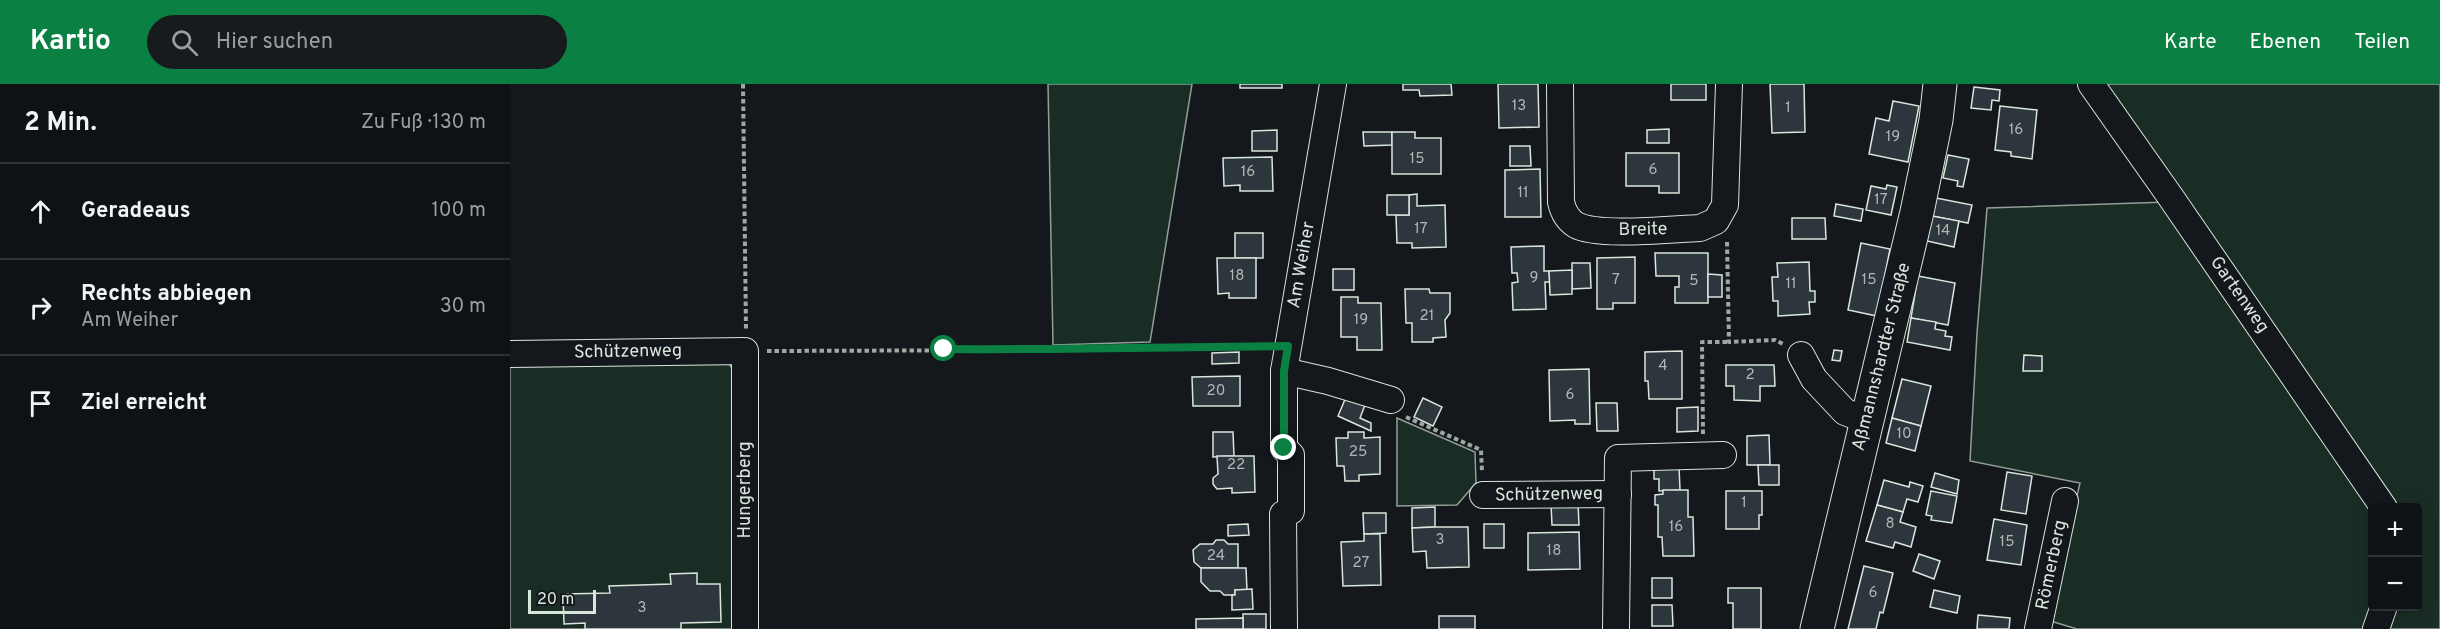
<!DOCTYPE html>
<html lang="de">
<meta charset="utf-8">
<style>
:root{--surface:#0f1215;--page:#181b1e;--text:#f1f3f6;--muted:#9b9ea0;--line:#2f3234;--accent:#0b8043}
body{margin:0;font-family:Overpass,sans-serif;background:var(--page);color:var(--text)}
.controls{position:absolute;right:18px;bottom:18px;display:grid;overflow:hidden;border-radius:6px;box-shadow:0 3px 15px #0003}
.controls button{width:54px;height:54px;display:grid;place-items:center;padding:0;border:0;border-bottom:2px solid var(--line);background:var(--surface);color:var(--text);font:30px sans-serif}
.scale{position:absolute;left:18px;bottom:15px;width:68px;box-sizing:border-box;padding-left:6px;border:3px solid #d8e6dc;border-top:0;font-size:16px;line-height:21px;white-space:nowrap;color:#d8e6dc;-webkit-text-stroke:4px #14181c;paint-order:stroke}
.stop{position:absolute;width:18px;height:18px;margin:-14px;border:4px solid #0b8043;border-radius:50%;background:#fff}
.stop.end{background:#0b8043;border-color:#fff;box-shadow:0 2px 6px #0008}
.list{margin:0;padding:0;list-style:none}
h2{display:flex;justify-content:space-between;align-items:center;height:78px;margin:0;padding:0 24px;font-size:26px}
h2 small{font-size:20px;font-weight:400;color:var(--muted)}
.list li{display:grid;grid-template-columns:39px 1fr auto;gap:18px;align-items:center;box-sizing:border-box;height:96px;padding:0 24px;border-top:2px solid var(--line)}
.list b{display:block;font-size:22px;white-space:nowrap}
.list p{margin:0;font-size:20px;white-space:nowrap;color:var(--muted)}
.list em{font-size:20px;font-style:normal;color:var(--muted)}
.icon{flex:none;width:33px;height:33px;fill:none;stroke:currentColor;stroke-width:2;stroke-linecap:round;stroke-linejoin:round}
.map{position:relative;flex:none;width:1930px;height:545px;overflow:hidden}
header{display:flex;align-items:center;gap:36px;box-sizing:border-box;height:84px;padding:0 30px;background:var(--accent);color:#fff}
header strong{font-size:28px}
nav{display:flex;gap:33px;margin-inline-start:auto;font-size:21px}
.search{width:420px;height:54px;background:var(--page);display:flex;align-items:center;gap:15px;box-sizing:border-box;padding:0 21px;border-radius:33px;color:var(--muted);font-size:22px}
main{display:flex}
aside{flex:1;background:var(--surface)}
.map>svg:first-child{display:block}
</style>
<header>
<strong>Kartio</strong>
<div class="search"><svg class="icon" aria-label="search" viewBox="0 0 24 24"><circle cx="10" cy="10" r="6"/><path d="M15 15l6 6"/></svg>Hier suchen</div>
<nav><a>Karte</a><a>Ebenen</a><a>Teilen</a></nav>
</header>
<main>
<aside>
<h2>2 Min.<small>Zu Fuß · 130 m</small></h2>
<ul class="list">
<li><svg class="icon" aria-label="ahead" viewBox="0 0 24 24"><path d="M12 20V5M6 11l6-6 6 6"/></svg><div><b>Geradeaus</b></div><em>100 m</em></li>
<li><svg class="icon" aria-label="right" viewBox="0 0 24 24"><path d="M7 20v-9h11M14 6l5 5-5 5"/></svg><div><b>Rechts abbiegen</b><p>Am Weiher</p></div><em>30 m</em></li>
<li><svg class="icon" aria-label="arrive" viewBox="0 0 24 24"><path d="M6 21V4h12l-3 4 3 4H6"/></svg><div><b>Ziel erreicht</b></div></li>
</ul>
</aside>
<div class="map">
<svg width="1930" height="545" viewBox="0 0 1930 545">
<rect width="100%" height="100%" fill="#14181c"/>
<g fill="#1a2d24" stroke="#939e99" stroke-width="1.5">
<path d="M538,0H682L640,258L543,261Z"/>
<path d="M1590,0H1930V545H1872L1879,523L1908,522V424L1879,423Z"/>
<path d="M1658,118L1862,424L1861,545H1567L1537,536L1570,399L1460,377L1467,249L1477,124Z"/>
<path d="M207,274L220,281L226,292L228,545H0V275Z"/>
<path d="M887,334L965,368L966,399L947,421L887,422Z"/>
</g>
<g fill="#2c363c" stroke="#d8e6dc" stroke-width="1.5">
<rect x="730" y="0" width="42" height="4"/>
<path d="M893,0H941L942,11L910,12L909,6H893Z"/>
<path d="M988,0H1028L1029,43L989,44Z"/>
<rect x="1161" y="0" width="35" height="16"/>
<path d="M1260,0H1294L1295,48L1262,49Z"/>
<path d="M1464,3L1490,6L1489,17L1482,16L1481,26L1461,24Z"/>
<path d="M1383,17L1409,22L1398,78L1359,70L1366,34L1379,37Z"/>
<path d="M1490,22L1527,26L1522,75L1501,72V68L1485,66Z"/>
<path d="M1159,45V59H1137V46Z"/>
<path d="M767,46V67H742V47Z"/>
<path d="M853,48H882V61L854,62Z"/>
<path d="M882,48H905V54H931V90H882Z"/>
<path d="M1000,62H1020L1021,82H1000Z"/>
<path d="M1116,69H1169V109H1149V102H1116Z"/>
<path d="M1438,71L1459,75L1453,103L1447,102L1448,97L1433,94Z"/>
<path d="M762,73L763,107H730V101L714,102L713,74Z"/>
<path d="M1030,85L1031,133H995V86Z"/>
<path d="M1377,101L1387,103L1381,131L1356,126L1361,102L1376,105Z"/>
<path d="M907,110V122L935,121L936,163L902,164V159H887L886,131H899V111Z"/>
<rect x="877" y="111" width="22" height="20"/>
<path d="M1426,114L1462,121L1458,139L1422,132Z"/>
<path d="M1326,120L1353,125L1351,137L1324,132Z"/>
<path d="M1422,132L1449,137L1444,163L1417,157Z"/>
<path d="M1282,134H1315L1316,155H1282Z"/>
<rect x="725" y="149" width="28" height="25"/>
<path d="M1351,159L1380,165L1367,232L1338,226Z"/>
<path d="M1034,162V187H1039L1040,198H1035L1036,225L1003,226L1002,199L1008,198L1007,189H1002L1001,163Z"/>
<path d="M1145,169H1198V219H1165V203H1169V192H1146Z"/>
<path d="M1125,173V219H1103V225H1087V174Z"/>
<path d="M707,174H746V214H719V209L708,210Z"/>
<path d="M1299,178L1300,207H1305V218H1299L1300,230L1268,232V217H1263L1262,193H1268L1267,179Z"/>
<path d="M1062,179H1080L1081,204L1062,205Z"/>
<rect x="823" y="185" width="21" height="21"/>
<path d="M1062,186V210L1040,211L1039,187Z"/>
<path d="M1198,190L1212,191V213H1198Z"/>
<path d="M1408,192L1445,199L1438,241L1401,234Z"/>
<path d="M895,205H919L920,209H940V229L935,236L936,253L923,254V258H902V239H896Z"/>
<path d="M831,213H848V219H871L872,266H847V253H831Z"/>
<path d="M1401,234L1426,238L1425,245L1436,247L1435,252L1442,253L1440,266L1397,258Z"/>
<path d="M1324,266L1332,267L1330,277L1322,276Z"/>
<path d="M1172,267V315H1139L1138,297H1135V268Z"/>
<path d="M729,268V279L702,280V269Z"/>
<path d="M1514,271L1532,272V287H1513Z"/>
<path d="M1216,281H1264L1265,302H1250V317L1224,316V302H1216Z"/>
<path d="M1079,285L1080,340H1065V336L1040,337L1039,286Z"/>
<path d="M730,292V322H683L682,293Z"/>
<path d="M1392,295L1421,302L1411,342L1382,334Z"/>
<path d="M836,313L855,321L850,334L861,339V347L828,332Z"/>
<path d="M913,314L932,323L923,342L904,333Z"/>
<path d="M1086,319H1107L1108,347H1087Z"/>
<path d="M1188,323V347L1167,348V324Z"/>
<path d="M1382,334L1411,342L1405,367L1376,359Z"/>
<path d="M703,348H723L724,372L703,373Z"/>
<path d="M838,348H854V354L870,353V390L849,391V397H835L834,382H827L826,354H838Z"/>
<path d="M1259,351L1260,381H1237V352Z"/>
<path d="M707,372H744L745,408L722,409V404L707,405L703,400V394L708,390Z"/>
<path d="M1248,381H1269V401H1249Z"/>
<path d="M1169,382L1170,406L1149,407V395H1144V383Z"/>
<path d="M1497,388L1522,392L1516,430L1491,426Z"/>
<path d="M1425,389L1449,396L1447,410L1421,403Z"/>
<path d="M1374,396L1399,403L1400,398L1413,402L1408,418L1397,415L1393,428L1367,421Z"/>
<path d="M1153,406H1178V433H1183L1184,472H1153L1152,453H1148V421H1145V411L1153,410Z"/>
<path d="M1216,407H1252V431H1249V445H1216Z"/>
<path d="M1421,407L1447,412L1442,439L1421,436L1422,432L1416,431Z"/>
<path d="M1068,419L1069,441H1042L1041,420Z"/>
<path d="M1367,421L1393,428L1390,438L1406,443L1401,463L1385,458L1383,464L1356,457Z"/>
<path d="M925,423V443L902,444V424Z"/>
<path d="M853,429H876V449L854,450Z"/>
<path d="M1484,435L1517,441L1511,481L1477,476Z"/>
<path d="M738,440L739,451L718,452V441Z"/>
<rect x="974" y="440" width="20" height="24"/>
<path d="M925,443H958L959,483L917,484L916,467L903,468L902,444Z"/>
<path d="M1069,448L1070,485L1018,486V449Z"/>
<path d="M854,450H870L871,501L833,502L831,458L854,457Z"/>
<path d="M706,456H714L718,460H728V484H691L684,478L683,466L690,460H703Z"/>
<path d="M1409,470L1430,477L1424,495L1403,487Z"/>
<path d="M1354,482L1383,489L1373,529L1370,528L1366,545H1338Z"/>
<path d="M691,484H736L737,506H725V511H714L710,507H700L691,498Z"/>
<path d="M187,489V500H210L211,538L171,539V545H75V539L54,540L53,510L100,509L99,502L161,500L160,490Z"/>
<rect x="1142" y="494" width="20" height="20"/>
<path d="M1218,504H1251V545H1223V519H1218Z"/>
<path d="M742,505L743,525L722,526V511H725V506Z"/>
<path d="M1424,506L1450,512L1447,529L1420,523Z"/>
<path d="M1142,521H1162L1163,542H1142Z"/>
<rect x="733" y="530" width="23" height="15"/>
<path d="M1468,531L1500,534L1499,545H1467Z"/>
<rect x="929" y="532" width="36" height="13"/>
<path d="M733,534V545H686V535Z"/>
</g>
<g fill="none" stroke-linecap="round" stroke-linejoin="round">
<defs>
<g id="minor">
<path d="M1050,0L1051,118C1053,127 1058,136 1066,141C1088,153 1161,145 1190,144L1206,137L1215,121L1219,0"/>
<path d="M1581,0L1662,115L1874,424"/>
<path d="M0,270L235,267V545"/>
<path d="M1291,271L1304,295L1335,328L1356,336"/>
<path d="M774,287L818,297L881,316"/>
<path d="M973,411L1108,410"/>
<path d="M774,545L773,430L781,427V371L774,364V287L823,0"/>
<path d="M1106,545L1108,374L1213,371"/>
<path d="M1528,545L1555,417"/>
<path d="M1866,545L1874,522"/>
</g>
<path id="major" d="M1307,545L1407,128L1426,36L1430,0"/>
</defs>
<use href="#minor" stroke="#d8e6dc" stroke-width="28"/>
<use href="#major" stroke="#d8e6dc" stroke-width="35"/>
<g stroke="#9da8a2" stroke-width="4" stroke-dasharray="4.5 3" stroke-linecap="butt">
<path d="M233,0L236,245"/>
<path d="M1217,158L1219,258L1265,256L1273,260"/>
<path d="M257,267L543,266L756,262"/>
<path d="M896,333L971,366L972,388"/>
<path d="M1193,350L1192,258H1219"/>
</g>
<use href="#minor" stroke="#14181c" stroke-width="26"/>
<use href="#major" stroke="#14181c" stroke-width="33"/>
</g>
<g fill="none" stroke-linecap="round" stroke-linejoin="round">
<path stroke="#0b8043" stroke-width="8" d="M434,265C549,266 663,263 778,262L774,287V364"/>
</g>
<g text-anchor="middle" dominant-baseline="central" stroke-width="4.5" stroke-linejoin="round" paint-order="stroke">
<g font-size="15" fill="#adbab4">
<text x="1009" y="22">13</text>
<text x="1278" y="24">1</text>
<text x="1506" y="46">16</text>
<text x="1383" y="53">19</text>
<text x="907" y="75">15</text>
<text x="1143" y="86">6</text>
<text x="738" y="88">16</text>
<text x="1013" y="109">11</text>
<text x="1371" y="116">17</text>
<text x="911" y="145">17</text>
<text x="1433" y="147">14</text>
<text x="727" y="192">18</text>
<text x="1024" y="194">9</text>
<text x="1106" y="196">7</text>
<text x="1359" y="196">15</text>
<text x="1184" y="197">5</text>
<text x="1281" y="200">11</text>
<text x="917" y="232">21</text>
<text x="851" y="236">19</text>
<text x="1153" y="282">4</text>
<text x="1240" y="291">2</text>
<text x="706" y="307">20</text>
<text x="1060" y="311">6</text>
<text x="1394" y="350">10</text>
<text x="848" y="368">25</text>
<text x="726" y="381">22</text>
<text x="1234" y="419">1</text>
<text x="1380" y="440">8</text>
<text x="1166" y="443">16</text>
<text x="930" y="456">3</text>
<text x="1497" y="458">15</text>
<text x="1044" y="467">18</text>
<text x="706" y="472">24</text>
<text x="851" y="479">27</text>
<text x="1363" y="509">6</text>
<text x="132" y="524">3</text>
</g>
<g font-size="18" fill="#d8e6dc" stroke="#14181c">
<text transform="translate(1133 146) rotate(-1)">Breite</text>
<text transform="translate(792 181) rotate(-80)">Am Weiher</text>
<text transform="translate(1729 211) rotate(55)">Gartenweg</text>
<text transform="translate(118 268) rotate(-1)">Schützenweg</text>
<text transform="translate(1372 273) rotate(-76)">Aßmannshardter Straße</text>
<text transform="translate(235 406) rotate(-90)">Hungerberg</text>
<text transform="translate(1039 411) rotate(-1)">Schützenweg</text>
<text transform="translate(1542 481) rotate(-78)">Römerberg</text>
</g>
</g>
</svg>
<div class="controls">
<button>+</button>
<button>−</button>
</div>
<div class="scale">20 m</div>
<div class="stop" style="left:434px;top:265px"></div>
<div class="stop end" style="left:774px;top:364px"></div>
</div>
</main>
